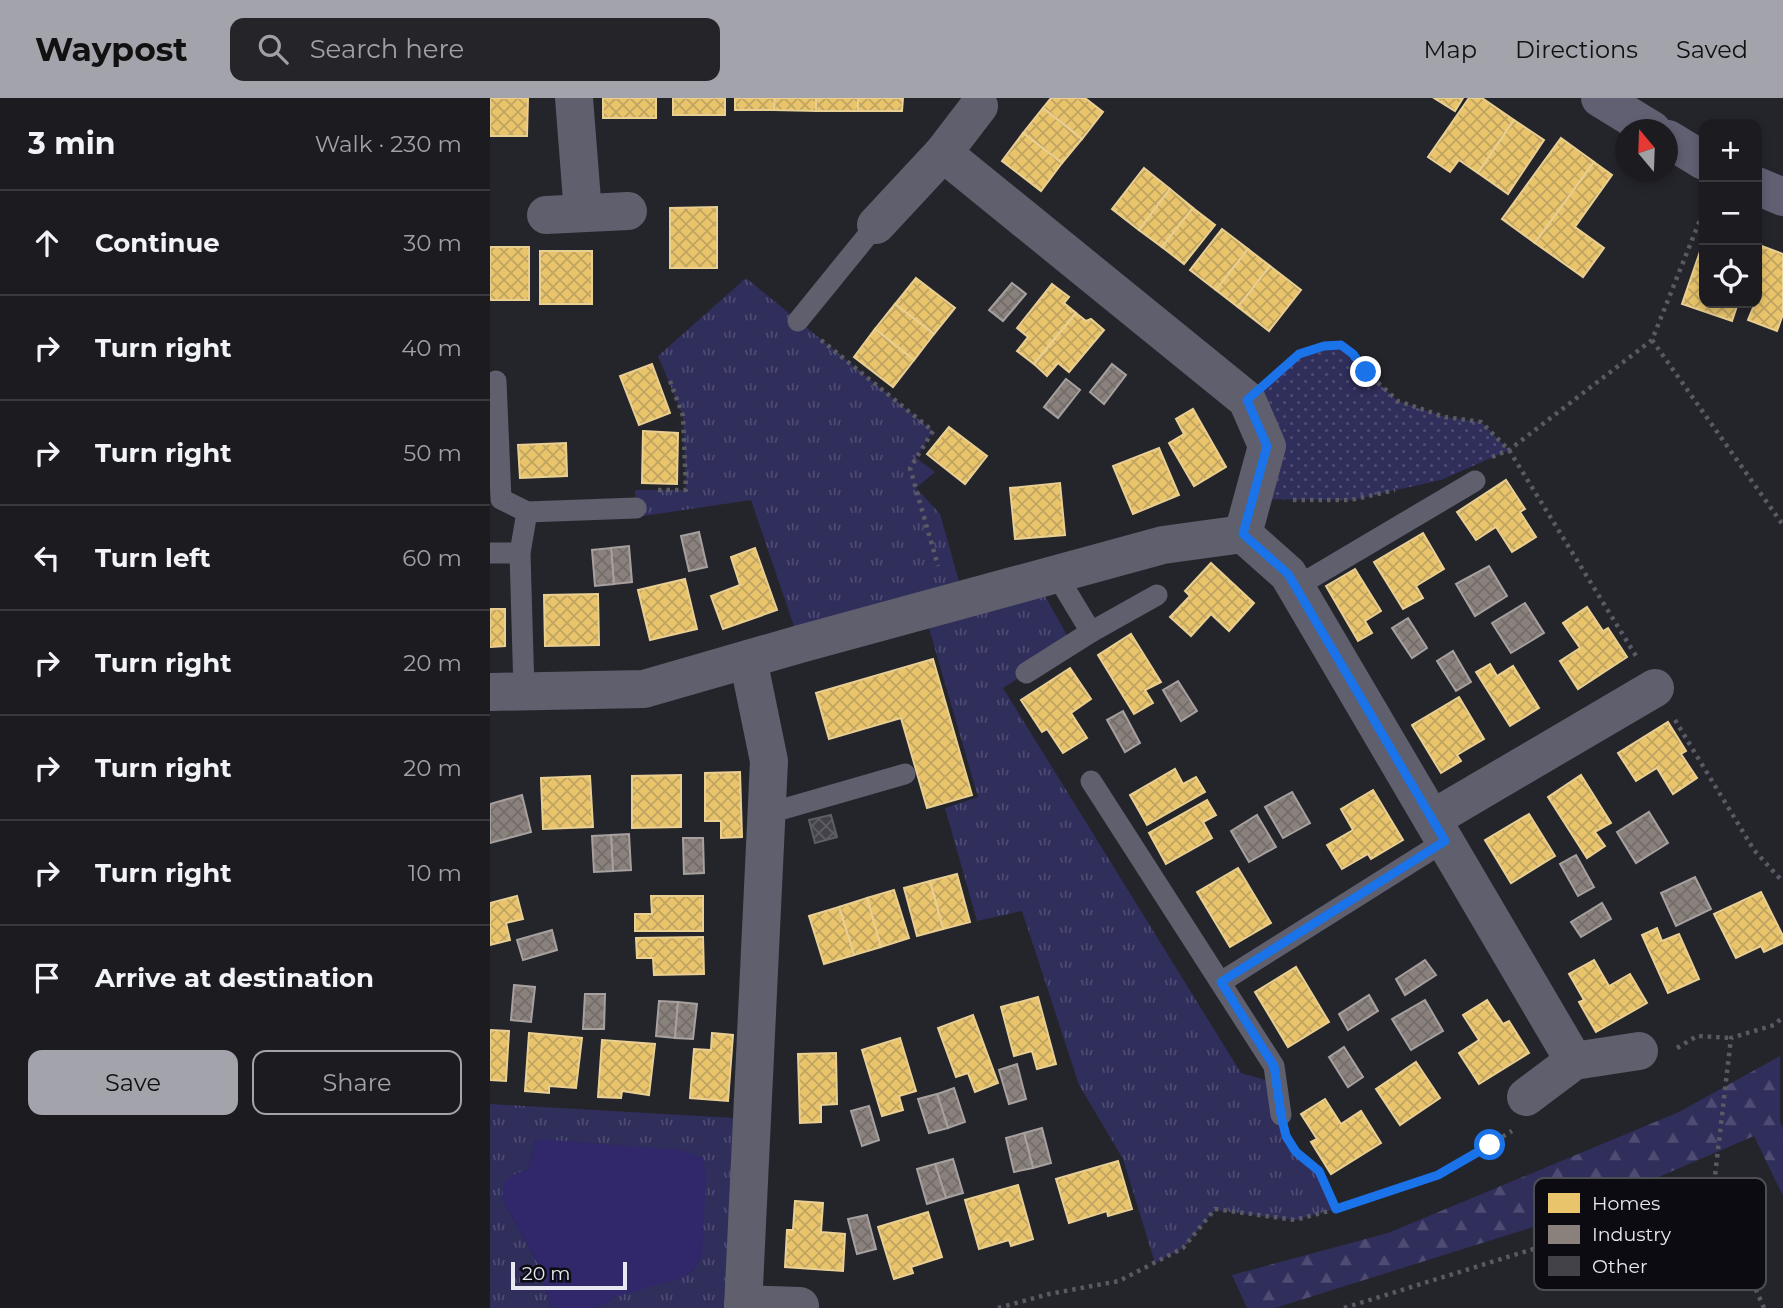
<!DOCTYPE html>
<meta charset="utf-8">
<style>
:root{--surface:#1b1b20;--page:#242429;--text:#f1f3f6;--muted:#a0a1a5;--line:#39393e;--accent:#a3a3ac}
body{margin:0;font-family:Montserrat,sans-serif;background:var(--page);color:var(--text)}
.controls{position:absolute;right:21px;top:21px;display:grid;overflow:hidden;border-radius:14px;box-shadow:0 4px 10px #0003}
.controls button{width:63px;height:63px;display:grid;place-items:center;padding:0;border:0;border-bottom:2px solid var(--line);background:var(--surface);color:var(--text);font:35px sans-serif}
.compass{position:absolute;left:1125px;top:21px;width:63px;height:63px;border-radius:50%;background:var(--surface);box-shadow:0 4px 10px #0003;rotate:341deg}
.scale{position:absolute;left:21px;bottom:18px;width:116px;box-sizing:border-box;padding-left:7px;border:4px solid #e8e8f1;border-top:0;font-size:19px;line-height:24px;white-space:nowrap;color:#e8e8f1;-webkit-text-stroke:5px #0b0b11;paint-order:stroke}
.stop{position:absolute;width:21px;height:21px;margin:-16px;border:5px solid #1a73e8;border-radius:50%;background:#fff}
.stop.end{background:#1a73e8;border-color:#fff;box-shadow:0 2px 7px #0008}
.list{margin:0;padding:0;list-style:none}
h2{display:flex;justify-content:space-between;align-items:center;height:91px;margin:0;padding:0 28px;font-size:30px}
h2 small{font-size:23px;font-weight:400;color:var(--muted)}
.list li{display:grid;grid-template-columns:46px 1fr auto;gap:21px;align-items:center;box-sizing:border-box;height:105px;padding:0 28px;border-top:2px solid var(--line)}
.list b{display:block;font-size:26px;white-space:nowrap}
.list em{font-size:23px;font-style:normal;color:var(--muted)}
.actions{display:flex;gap:14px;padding:21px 28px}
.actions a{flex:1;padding:16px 0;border:2px solid var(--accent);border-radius:14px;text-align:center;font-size:24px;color:var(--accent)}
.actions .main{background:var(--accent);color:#111}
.icon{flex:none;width:38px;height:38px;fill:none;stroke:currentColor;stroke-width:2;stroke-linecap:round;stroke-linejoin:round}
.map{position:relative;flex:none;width:1293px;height:1210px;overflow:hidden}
header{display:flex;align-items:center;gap:42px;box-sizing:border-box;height:98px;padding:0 35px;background:var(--accent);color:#111}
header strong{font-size:33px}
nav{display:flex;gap:38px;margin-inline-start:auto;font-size:24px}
.search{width:490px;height:63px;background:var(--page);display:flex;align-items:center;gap:18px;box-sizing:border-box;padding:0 24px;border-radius:14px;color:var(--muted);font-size:26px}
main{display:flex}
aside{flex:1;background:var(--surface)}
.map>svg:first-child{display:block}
</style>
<header>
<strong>Waypost</strong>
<div class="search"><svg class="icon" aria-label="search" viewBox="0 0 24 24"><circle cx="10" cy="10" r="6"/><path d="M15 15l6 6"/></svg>Search here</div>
<nav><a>Map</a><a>Directions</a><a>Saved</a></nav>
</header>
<main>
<aside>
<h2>3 min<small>Walk · 230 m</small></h2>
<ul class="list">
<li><svg class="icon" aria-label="ahead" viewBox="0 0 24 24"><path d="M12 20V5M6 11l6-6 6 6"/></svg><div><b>Continue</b></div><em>30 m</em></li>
<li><svg class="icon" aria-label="right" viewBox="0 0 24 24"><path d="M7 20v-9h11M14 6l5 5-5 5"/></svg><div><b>Turn right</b></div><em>40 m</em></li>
<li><svg class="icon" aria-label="right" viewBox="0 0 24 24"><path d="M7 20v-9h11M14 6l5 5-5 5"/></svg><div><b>Turn right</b></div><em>50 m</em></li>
<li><svg class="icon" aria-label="left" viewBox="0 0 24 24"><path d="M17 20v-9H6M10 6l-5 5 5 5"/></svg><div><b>Turn left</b></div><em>60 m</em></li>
<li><svg class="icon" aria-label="right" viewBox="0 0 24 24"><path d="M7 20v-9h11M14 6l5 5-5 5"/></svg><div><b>Turn right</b></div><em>20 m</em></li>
<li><svg class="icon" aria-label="right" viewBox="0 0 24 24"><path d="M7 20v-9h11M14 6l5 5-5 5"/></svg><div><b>Turn right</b></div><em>20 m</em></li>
<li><svg class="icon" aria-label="right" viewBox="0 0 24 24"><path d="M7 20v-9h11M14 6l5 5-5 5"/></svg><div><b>Turn right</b></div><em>10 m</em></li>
<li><svg class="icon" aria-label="arrive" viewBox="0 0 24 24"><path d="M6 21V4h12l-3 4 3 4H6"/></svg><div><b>Arrive at destination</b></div></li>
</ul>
<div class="actions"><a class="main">Save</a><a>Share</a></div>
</aside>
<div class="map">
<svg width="1293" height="1210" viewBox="0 0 1293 1210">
<defs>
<pattern id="grass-tufts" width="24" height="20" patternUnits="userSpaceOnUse" patternTransform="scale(1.75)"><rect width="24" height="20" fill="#302e5b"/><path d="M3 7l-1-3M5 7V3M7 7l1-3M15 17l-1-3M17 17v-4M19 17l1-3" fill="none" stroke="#4e4c73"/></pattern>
<pattern id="forest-firs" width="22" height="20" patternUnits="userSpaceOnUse" patternTransform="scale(1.75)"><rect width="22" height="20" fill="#302e5b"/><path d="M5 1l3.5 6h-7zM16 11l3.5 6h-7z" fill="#4e4c73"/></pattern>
<pattern id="park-dots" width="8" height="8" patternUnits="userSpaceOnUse" patternTransform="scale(1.75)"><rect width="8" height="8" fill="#302e5b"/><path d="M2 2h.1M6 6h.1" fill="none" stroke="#4e4c73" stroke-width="1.8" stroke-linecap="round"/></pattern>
<pattern id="homes-cross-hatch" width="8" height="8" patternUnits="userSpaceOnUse" patternTransform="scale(1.75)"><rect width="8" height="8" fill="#e9c46a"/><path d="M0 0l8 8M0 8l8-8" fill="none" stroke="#c0a462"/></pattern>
<pattern id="industry-cross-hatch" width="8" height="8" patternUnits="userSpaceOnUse" patternTransform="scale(1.75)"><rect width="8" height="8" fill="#8a817c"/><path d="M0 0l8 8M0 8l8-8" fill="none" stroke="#726c6a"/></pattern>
<pattern id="building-cross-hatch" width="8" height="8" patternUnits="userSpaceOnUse" patternTransform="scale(1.75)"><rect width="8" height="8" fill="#424248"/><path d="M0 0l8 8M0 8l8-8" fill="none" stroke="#5d5d63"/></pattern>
</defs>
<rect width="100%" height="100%" fill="#24242b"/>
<g fill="url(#grass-tufts)">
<path d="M256,180L443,333L426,360L445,374L426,390L450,416L474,501L546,482L582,546L513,590L751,975L786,985L791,1017L796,1038L806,1054L829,1073L846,1111L805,1122L725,1112L693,1150L665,1165L633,1061L589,987L532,813L487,823L455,710L488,699L434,513L310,546L261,402L147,419L145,392H196L193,318L168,258Z"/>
<path d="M0,1006L262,1021L253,1210H107C135,1188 174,1188 205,1172L46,1041L38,1072L25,1076L12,1101L48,1166L61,1210H0Z"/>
</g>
<path fill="url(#forest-firs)" d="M1290,958V1024L1293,1030V1098L1264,1038L1078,1118L785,1210H757L742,1177L898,1135L1189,1014Z"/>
<path fill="url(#park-dots)" d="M834,248L863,256L876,274L908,303L955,319L991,324L1019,352L951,382L862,402L763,401L757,302L809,256Z"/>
<path fill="#30286b" d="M46,1041L191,1052L213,1060L216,1078L212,1158L204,1172L190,1180L125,1199L107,1210H61L48,1166L12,1101L14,1084L25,1076L38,1072Z"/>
<g fill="url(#homes-cross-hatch)" stroke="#e9cf92" stroke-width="2">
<path d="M0,0H38L37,38H0Z"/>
<rect x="113" y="0" width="53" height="20"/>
<rect x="183" y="0" width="52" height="17"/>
<path d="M245,0H285L284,12H245Z"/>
<path d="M285,0H326V13L284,12Z"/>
<rect x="326" y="0" width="42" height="13"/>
<path d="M368,0H413L412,13H368Z"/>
<path d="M561,0H595L613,14L592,41L553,10Z"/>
<path d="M944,0H973L965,13Z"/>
<path d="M979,0H992L1024,22L988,75L969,62L960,74L938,59Z"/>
<path d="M553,10L592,41L572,65L533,35Z"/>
<path d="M1024,22L1054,42L1018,96L988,75Z"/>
<path d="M533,35L572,65L551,93L512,63Z"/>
<path d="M1071,40L1104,64L1045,145L1012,121Z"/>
<path d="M1104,64L1122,77L1085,129L1114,150L1093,179L1045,145Z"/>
<path d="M654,70L680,91L649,132L622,111Z"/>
<path d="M680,91L703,110L672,149L649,132Z"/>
<path d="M227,109V170H180V110Z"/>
<path d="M703,110L725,127L694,166L672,149Z"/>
<path d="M732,131L758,151L726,192L700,172Z"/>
<path d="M1214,142V205H1248L1242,223L1192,206Z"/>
<path d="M1269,147L1293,156V216L1287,233L1258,222L1265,205H1267V152Z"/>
<rect x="0" y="149" width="39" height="53"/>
<path d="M758,151L780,168L748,209L726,192Z"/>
<rect x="50" y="153" width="52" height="53"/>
<path d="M780,168L811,192L779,233L748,209Z"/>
<path d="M426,180L465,210L444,236L405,206Z"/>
<path d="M562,186L579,199L574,205L586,215L544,266L527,253L538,239L527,230Z"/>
<path d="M405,206L444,236L424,262L385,231Z"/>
<path d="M586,215L596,223L601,221L614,232L579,274L568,265L557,278L544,266Z"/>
<path d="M385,231L424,262L403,289L364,259Z"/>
<path d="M162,266L180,315L149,327L130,278Z"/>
<path d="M703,311L736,369L704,388L679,345L694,336L686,321Z"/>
<path d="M459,329L497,358L475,386L437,356Z"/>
<path d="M153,333L188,335L187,386L152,385Z"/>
<path d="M76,345L77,378L30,380L28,347Z"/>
<path d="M669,350L689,397L643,416L623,368Z"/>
<path d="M1016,382L1035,411L1030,414L1046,439L1022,454L1006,429L986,442L967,414Z"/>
<path d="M570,385L575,437L525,441L520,390Z"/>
<path d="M933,435L954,471L926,488L933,500L913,511L884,464Z"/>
<path d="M265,450L287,512L233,531L221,498L250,487L241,459Z"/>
<path d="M721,465L764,505L739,533L721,516L701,538L680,519L700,498L695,493Z"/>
<path d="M865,471L891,513L875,523L882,535L868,543L836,488Z"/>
<path d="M195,481L207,531L160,542L148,492Z"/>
<path d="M108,496L109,547L55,548L54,497Z"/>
<path d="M1097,509L1113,533L1118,530L1137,559L1088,591L1070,563L1090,550L1073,525Z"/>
<path d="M0,511H15V548L0,549Z"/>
<path d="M641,536L671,584L655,592L663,605L644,616L608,557Z"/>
<path d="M443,561L482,697L437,710L411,620L339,641L326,595Z"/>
<path d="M1000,566L1007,578L1023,568L1049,610L1020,628L986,574Z"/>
<path d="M580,570L601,601L581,615L597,640L573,655L557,631L552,634L531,602Z"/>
<path d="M969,599L994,641L967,657L971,663L951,675L922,627Z"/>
<path d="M1178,624L1196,653L1191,656L1207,680L1183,696L1167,670L1146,683L1128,655Z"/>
<path d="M685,671L693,686L706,679L715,694L657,727L640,697Z"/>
<path d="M250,674L252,739L231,740V723H215V675Z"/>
<path d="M191,677V729L142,730V678Z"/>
<path d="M1091,677L1121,725L1105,734L1115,748L1097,760L1058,699Z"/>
<path d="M100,678L103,729L53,731L51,680Z"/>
<path d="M883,692L913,742L881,761L878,756L852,771L837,747L863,732L851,711Z"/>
<path d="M717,702L726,717L713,724L722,740L676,766L659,735Z"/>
<path d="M1039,716L1065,758L1021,785L995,742Z"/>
<path d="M748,770L781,825L740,849L707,794Z"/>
<path d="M467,776L480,824L453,831L440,783Z"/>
<path d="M440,783L453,831L427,838L414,790Z"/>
<path d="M404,792L419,840L391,849L377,800Z"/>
<path d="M1271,794L1293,838V845L1274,854L1271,848L1246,860L1224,816Z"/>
<path d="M27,798L33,821L16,825L20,842L0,847V805Z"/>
<path d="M161,798H213V833H145V816H162Z"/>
<path d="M377,800L391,849L364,857L349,809Z"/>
<path d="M349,809L364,857L334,866L319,818Z"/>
<path d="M1167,830L1172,843L1189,836L1209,881L1178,895L1152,837Z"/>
<path d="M213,839L214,876L164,877L163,860H147L146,840Z"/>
<path d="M1104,862L1119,888L1140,876L1157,905L1106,934L1089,904L1094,902L1079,876Z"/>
<path d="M806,869L839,924L798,949L765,894Z"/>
<path d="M548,899L566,966L547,971L542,953L524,958L511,909Z"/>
<path d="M997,902L1013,926L1019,923L1039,955L989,986L969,955L989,942L973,917Z"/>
<path d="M483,917L508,985L485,994L478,975L466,979L448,930Z"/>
<path d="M0,932L19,933L16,983L0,982Z"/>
<path d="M39,935L92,940L86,990L59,988V995L35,993Z"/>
<path d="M222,935L243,937L238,1003L200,1000L204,951L221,952Z"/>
<path d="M410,940L426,993L409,998L413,1012L392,1018L372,952Z"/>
<path d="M112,942L165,946L159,997L132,993L131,1000L108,999Z"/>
<path d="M346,955L347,1006L331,1007V1024L310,1025L308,956Z"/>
<path d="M926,964L950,1000L910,1027L886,991Z"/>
<path d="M835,1001L851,1026L871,1013L891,1045L841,1076L821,1044L827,1041L811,1016Z"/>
<path d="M628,1063L642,1111L618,1118L617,1113L579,1125L566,1081Z"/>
<path d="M528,1087L543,1141L521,1148L519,1142L489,1151L475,1102Z"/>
<path d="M305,1103L333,1105L331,1134L355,1136L353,1173L295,1169L297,1132H303Z"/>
<path d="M438,1114L452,1159L421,1169L423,1175L404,1181L388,1129Z"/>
</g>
<g fill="url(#industry-cross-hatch)" stroke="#a6a09f" stroke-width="2">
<path d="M522,185L536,196L513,223L499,212Z"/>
<path d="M622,266L636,277L614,306L600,294Z"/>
<path d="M576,281L590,292L568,320L554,309Z"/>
<path d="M209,434L217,469L199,473L191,438Z"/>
<path d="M139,448L142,484L124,486L121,450Z"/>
<path d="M121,450L124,486L105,488L102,452Z"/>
<path d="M999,468L1017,498L985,518L966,486Z"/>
<path d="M1035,505L1054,535L1021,555L1002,525Z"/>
<path d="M918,520L937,550L922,560L902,530Z"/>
<path d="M963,553L981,584L966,593L947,563Z"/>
<path d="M688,583L707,613L691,623L673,592Z"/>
<path d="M633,613L650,645L635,654L617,622Z"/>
<path d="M802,694L820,725L793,740L775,709Z"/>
<path d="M32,697L41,734L0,745V706Z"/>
<path d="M1159,714L1178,745L1146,765L1127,734Z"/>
<path d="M767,717L786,749L759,764L741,733Z"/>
<path d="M139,736L141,772L123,773L121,737Z"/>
<path d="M121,737L123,773L104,774L102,738Z"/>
<path d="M193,740H213L214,775L194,776Z"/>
<path d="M1086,757L1104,789L1088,798L1070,766Z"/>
<path d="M1205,779L1221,811L1186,828L1171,795Z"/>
<path d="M1112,805L1121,821L1091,839L1081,824Z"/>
<path d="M62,832L67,852L33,862L27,842Z"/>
<path d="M935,862L946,877L915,897L906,881Z"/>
<path d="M24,887L45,889L41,924L21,922Z"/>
<path d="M95,896H115L114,931H93Z"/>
<path d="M879,897L888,913L858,932L849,916Z"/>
<path d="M935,902L953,933L921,952L902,921Z"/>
<path d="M169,903L188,904L185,940L166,938Z"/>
<path d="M188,904L207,906L203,941L185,940Z"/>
<path d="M854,949L873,979L858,989L839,959Z"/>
<path d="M527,966L536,1001L519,1006L509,972Z"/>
<path d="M464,990L475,1024L458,1030L447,996Z"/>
<path d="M447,996L458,1030L439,1035L428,1001Z"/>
<path d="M379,1008L389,1042L372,1048L361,1013Z"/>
<path d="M552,1030L561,1065L543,1070L534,1035Z"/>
<path d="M534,1035L543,1070L524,1074L516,1040Z"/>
<path d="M463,1061L473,1095L456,1100L445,1066Z"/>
<path d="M445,1066L456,1100L437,1106L427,1071Z"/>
<path d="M377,1117L386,1151L367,1156L358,1121Z"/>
</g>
<path fill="url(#building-cross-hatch)" stroke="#5d5d63" stroke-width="2" d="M341,717L347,739L325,745L319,722Z"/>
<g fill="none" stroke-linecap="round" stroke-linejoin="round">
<g stroke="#5a5a64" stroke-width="4.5" stroke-dasharray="3.5 5" stroke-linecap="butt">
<path d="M331,242L443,333L420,370L448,468"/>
<path d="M1162,242L1293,427"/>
<path d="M785,277C809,257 819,249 851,247L863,256L876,274L908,303L955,319L991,324L1019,352L1146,558"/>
<path d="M1002,359L1019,352L1162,242L1214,112"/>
<path d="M168,392H196L193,318L180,283"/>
<path d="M803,402H861L905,392"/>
<path d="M1185,622L1264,752L1293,784"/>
<path d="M1187,950L1207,938L1241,940"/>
<path d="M800,1044L806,1054L829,1073L846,1111"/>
<path d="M508,1210L559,1196L629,1183L693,1150L725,1111L805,1122L846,1111L949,1077L1022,1033"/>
<path d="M854,1210L1223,1095"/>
<path d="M1274,1210L1223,1095L1241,940L1284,927L1293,919"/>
</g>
<g stroke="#5f5f6d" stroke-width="21">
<path d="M308,223L386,127"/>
<path d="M6,283L11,401L37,414"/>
<path d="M0,455H30"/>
<path d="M566,476L601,534"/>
<path d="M806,489L985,383"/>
<path d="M536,575L601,534L667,497"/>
<path d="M34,593L30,455L37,414L146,410"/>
<path d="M601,683L784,968L791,1017"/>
<path d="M276,716L415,676"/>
<path d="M731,884L955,743"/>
</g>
<g stroke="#5f5f6d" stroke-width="38">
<path d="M84,0L93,115"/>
<path d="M453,55L757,302L777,348L753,436L798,476L1084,963"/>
<path d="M56,117L138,113"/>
<path d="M386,127L453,55L489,8"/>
<path d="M0,594L154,591L310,546L673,447L753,436"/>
<path d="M942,721L1165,590"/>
<path d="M1036,999L1084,963L1149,953"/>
<path d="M253,1206L310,1208"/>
<path d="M253,1210L279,663L258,561"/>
</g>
<g stroke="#606072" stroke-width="38">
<path d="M1110,0L1162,32"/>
<path d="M1178,41L1214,63"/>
<path d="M1267,88L1293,99"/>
</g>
</g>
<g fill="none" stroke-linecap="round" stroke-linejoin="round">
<path stroke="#1a73e8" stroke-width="9" d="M876,274L863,256L851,247L834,248L809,256L757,302L777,348L753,436L798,476L955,743L731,884L784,968L791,1017L796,1038L806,1054L829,1073L846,1111L948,1077L1000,1047"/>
</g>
<rect x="1044" y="1080" width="232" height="112" rx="10" fill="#0b0b11" stroke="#4d4d54" stroke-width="2"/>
<rect x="1058" y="1095" width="32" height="20" fill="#e9c46a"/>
<rect x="1058" y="1127" width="32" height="19" fill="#8a817c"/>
<rect x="1058" y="1158" width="32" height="20" fill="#424248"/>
<g font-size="19" fill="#e8e8f1">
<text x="1102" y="1112">Homes</text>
<text x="1102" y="1143">Industry</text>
<text x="1102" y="1175">Other</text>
</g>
</svg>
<div class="controls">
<button>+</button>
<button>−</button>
<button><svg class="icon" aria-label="locate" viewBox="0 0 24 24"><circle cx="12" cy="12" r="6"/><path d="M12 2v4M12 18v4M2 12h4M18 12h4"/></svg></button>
</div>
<svg class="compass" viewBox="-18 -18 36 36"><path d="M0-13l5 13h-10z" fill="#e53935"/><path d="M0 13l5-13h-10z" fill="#a0a1a5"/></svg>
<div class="scale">20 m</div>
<div class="stop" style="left:1000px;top:1047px"></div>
<div class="stop end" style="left:876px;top:274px"></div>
</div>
</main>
